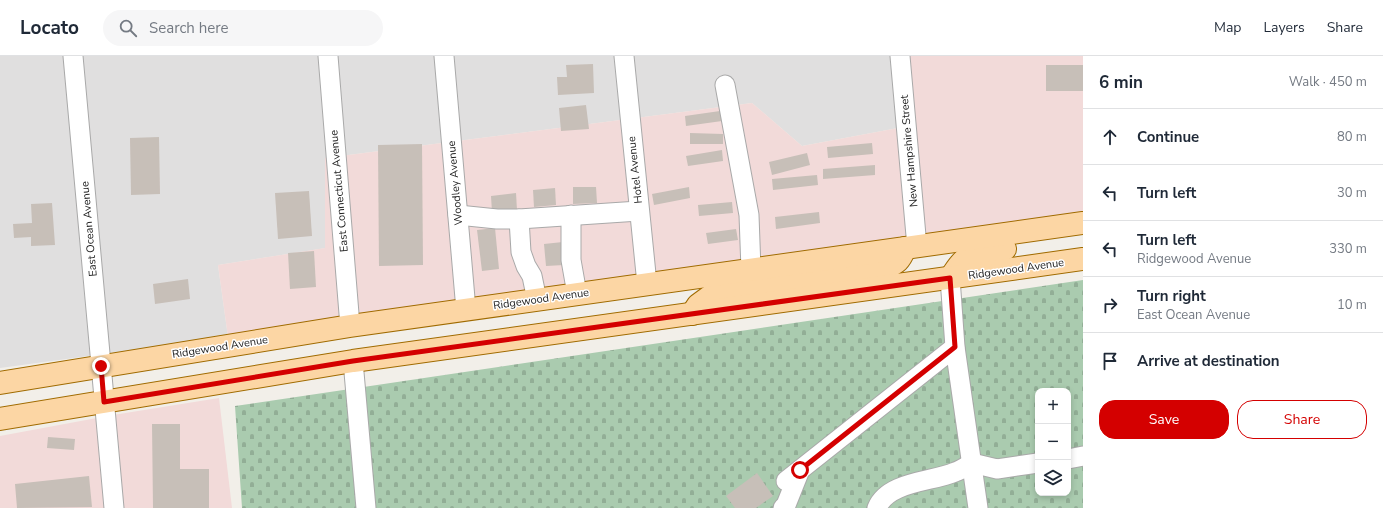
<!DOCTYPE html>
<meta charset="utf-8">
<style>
:root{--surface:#fff;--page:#f6f6f7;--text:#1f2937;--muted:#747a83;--line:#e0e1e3;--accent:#d40000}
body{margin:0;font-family:"Nunito Sans",sans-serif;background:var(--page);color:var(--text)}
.controls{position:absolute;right:12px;bottom:12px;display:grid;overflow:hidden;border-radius:8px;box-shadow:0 2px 6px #0003}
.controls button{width:36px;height:36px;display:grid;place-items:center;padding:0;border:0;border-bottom:1px solid var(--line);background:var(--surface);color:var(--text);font:20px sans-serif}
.stop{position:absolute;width:12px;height:12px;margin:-9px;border:3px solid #d40000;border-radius:50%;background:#fff}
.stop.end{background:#d40000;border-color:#fff;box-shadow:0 1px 4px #0008}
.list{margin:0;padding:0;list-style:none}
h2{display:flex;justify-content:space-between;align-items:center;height:52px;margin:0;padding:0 16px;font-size:17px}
h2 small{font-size:13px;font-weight:400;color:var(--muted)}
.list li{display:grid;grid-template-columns:26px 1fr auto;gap:12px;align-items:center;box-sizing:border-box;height:56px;padding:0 16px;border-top:1px solid var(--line)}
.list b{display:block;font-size:15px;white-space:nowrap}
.list p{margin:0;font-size:13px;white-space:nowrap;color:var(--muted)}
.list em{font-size:13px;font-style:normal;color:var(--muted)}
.actions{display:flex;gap:8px;padding:12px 16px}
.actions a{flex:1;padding:9px 0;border:1px solid var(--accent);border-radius:16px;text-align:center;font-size:14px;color:var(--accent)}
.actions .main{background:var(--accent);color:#fff}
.icon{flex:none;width:22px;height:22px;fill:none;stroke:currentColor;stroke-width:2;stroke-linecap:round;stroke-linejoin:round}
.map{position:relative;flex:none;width:1083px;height:452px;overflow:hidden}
header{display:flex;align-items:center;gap:24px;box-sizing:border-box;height:56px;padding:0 20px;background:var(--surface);border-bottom:1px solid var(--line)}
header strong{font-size:19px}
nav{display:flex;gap:22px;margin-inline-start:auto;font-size:14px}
.search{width:280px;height:36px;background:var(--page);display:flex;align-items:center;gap:10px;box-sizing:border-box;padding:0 14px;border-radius:22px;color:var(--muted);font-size:15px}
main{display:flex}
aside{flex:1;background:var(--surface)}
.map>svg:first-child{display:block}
</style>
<header>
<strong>Locato</strong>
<div class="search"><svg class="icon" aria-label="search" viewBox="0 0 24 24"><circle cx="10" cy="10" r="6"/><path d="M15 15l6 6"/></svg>Search here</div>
<nav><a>Map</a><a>Layers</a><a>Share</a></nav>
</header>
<main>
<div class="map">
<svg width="1083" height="452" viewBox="0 0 1083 452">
<defs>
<pattern id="cemetery-stones" width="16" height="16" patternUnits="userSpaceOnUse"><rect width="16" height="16" fill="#aacbaf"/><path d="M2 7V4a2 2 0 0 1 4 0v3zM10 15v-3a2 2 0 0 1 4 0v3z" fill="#92ae96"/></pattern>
</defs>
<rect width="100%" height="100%" fill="#f2efe9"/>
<path fill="#e0dfdf" d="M0,0H891L898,72L802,90L752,47L325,102L326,192L218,209L228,281L0,312Z"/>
<g fill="#f2dad9">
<path d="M891,0H1083V158L906,183L899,180L898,184L228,281L218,209L325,192V102L752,47L802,90L898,72Z"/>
<path d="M219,342L232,452H0V380L113,359Z"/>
</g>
<path fill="url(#cemetery-stones)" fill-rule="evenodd" d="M1083,224V452H242L235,350ZM1038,335H1068V437H1038Z"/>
<g fill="#c7bfb8">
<path d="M593,8L594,37L558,39L557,21H567L566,9Z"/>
<rect x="1046" y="9" width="37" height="26"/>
<path d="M586,49L589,73L561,75L559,52Z"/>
<path d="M720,55L722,65L686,70L685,60Z"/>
<path d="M690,77L723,78V88H690Z"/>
<path d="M159,81L160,138L131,139L130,82Z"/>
<path d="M872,87L873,98L828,102L827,91Z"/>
<path d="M422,88L423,209L379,210L378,89Z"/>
<path d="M722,94L723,105L688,110L686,100Z"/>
<path d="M807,97L810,109L772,119L769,106Z"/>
<path d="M875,109V119L823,123V113Z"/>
<path d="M817,119L818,129L773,134L772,123Z"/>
<path d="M573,131H596L597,147L573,148Z"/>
<path d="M689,131L690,142L654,149L652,138Z"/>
<path d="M555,132L556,149L534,151L533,134Z"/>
<path d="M309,135L312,180L278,183L275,137Z"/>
<path d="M516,137L517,154L492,156L491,140Z"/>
<path d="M732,146L733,157L699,160L698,149Z"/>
<path d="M52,147L55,189L31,190V181L14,182L13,168L32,167L31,148Z"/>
<path d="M819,156L820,167L776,173L775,161Z"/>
<path d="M495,172L499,213L482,215L477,174Z"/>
<path d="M736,173L738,184L708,188L706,177Z"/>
<path d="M563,186L564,209L546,210L544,188Z"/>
<path d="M314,195L316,231L290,233L288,197Z"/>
<path d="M188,223L190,243L155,248L153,228Z"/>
<path d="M152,368H180V413H209V452H153Z"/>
<path d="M48,381L75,383L74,394L47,392Z"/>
<path d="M757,417L773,440L756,452H735L726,440Z"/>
<path d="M89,420L92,451L17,452L15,428Z"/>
</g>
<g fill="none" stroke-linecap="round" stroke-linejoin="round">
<defs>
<g id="minor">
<path d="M73,0L114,452"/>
<path d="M328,0L350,270"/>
<path d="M444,0L466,254"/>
<path d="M624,0L647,228"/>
<path d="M900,0L917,191"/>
<path d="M725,29L749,159L751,214"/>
<path d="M458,159L497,163H519L639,155"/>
<path d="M571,159V204L577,238"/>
<path d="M519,163L521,196L526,210L532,220L537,244"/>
<path d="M950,222L955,291L978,452"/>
<path d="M353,305L366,452"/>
<path d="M1068,403L1083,400"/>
<path d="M786,425L955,291"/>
<path d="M783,452L786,449L800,414"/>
<path d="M877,452C888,425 933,426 955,416C961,414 967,410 972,407L997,413L1038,407"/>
</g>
<g id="major">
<path d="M950,222C954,217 957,211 962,206C972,195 991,195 1005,193"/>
<path d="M692,258L698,249L713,238L885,212C897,207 900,205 905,192"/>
<path d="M0,327L350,270L1083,167"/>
<path d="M0,363L353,305L1083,203"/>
</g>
</defs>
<use href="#minor" stroke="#a9a9a9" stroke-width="21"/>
<use href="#major" stroke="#a06b00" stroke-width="24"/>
<use href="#minor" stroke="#fff" stroke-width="19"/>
<use href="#major" stroke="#fcd6a4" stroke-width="22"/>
</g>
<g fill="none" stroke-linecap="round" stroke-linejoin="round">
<path stroke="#d40000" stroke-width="5" d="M101,310L104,346L353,305L950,222L955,291L800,414"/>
</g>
<g text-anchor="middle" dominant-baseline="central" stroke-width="3" stroke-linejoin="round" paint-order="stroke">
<g font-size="11" fill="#222" stroke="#fff">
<text transform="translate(909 95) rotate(-95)">New Hampshire Street</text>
<text transform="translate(635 114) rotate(-96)">Hotel Avenue</text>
<text transform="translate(455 127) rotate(-95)">Woodley Avenue</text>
<text transform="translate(339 135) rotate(-95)">East Connecticut Avenue</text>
<text transform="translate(89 173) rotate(-95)">East Ocean Avenue</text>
<text transform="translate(1016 213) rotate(-8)">Ridgewood Avenue</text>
<text transform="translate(541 243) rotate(-8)">Ridgewood Avenue</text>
<text transform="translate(220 291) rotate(-9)">Ridgewood Avenue</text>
</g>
</g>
</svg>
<div class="controls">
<button>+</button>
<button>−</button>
<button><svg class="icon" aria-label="layers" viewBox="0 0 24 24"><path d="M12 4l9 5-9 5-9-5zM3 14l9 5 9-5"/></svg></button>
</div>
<div class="stop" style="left:800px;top:414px"></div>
<div class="stop end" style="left:101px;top:310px"></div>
</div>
<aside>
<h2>6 min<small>Walk · 450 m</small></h2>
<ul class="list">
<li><svg class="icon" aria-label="ahead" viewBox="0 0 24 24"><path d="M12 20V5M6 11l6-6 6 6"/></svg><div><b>Continue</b></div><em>80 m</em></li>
<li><svg class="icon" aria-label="left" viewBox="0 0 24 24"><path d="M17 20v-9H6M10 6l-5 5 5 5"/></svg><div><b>Turn left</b></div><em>30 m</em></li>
<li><svg class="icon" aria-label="left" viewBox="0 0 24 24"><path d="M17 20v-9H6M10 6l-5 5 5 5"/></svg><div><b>Turn left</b><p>Ridgewood Avenue</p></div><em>330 m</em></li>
<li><svg class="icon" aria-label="right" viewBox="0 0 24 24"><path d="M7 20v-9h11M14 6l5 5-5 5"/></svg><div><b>Turn right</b><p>East Ocean Avenue</p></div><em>10 m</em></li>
<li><svg class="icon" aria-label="arrive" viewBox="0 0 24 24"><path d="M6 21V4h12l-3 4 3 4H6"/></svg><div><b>Arrive at destination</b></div></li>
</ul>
<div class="actions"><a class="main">Save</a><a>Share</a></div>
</aside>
</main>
